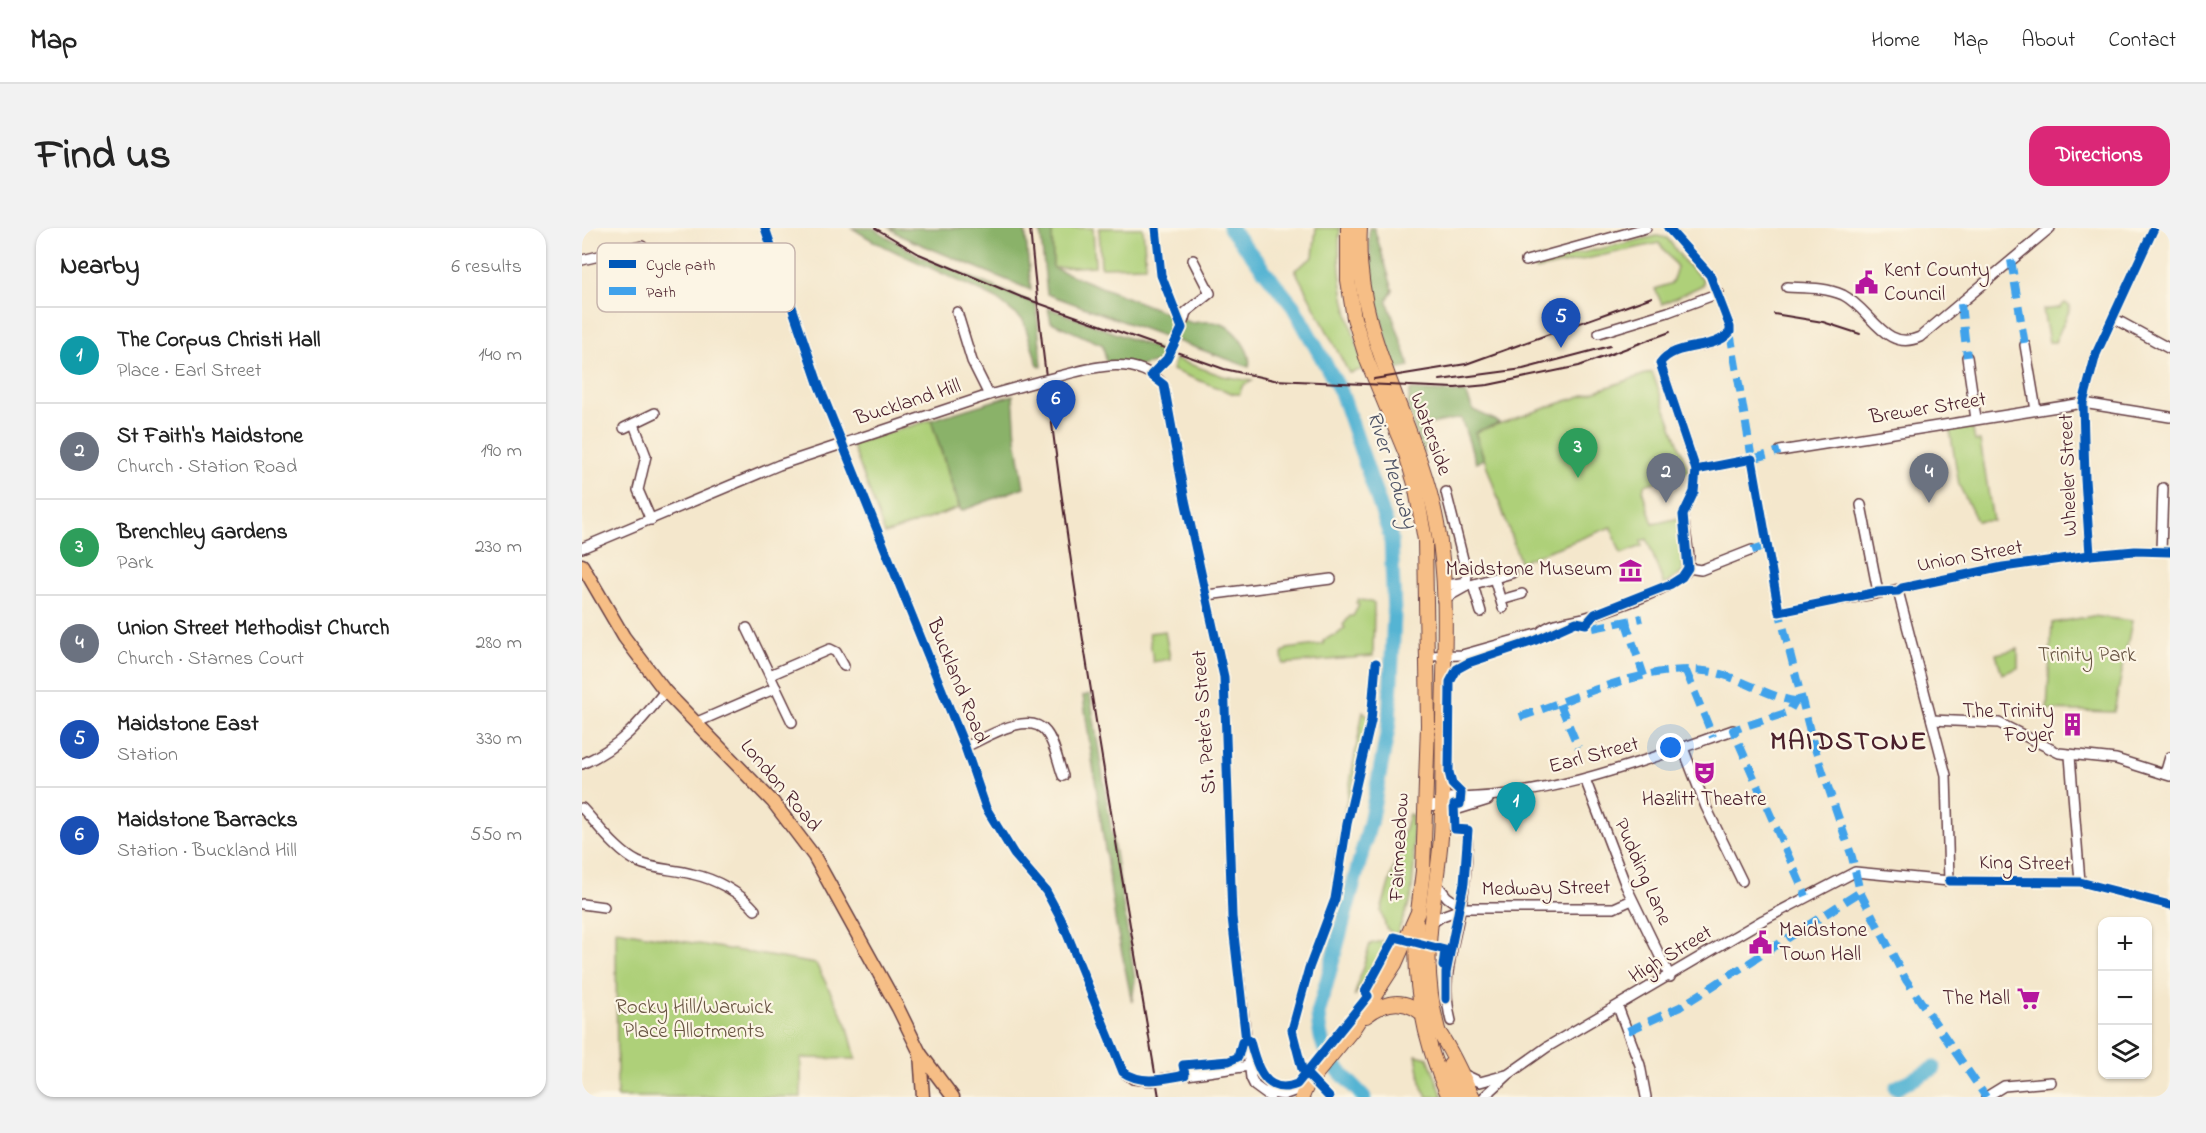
<!DOCTYPE html>
<meta charset="utf-8">
<style>
:root{--surface:#fff;--page:#f2f2f2;--text:#222;--muted:#767676;--line:#e0e0e0;--accent:#db2777}
body{margin:0;font-family:"Indie Flower",sans-serif;background:var(--page);color:var(--text)}
.controls{position:absolute;right:18px;bottom:18px;display:grid;overflow:hidden;border-radius:12px;box-shadow:0 2px 4px #0004}
.controls button{width:54px;height:54px;display:grid;place-items:center;padding:0;border:0;border-bottom:2px solid var(--line);background:var(--surface);color:var(--text);font:30px sans-serif}
.you{position:absolute;left:1089px;top:520px;width:21px;height:21px;margin:-15px;border:4px solid #fff;border-radius:50%;background:#1a73e8;box-shadow:0 0 0 9px #1a73e833}
.badge{display:grid;place-items:center;width:39px;height:39px;border-radius:50%;background:var(--accent);color:#fff;font-size:20px;font-weight:700}
.pin{position:absolute;translate:-50% -50px;filter:drop-shadow(0 2px 3px #0008)}
.pin::after{content:'';position:absolute;top:32px;width:21px;height:18px;background:inherit;clip-path:polygon(0 0,100% 0,50% 100%)}
.list{margin:0;padding:0;list-style:none}
h2{display:flex;justify-content:space-between;align-items:center;height:78px;margin:0;padding:0 24px;font-size:26px}
h2 small{font-size:20px;font-weight:400;color:var(--muted)}
.list li{display:grid;grid-template-columns:39px 1fr auto;gap:18px;align-items:center;box-sizing:border-box;height:96px;padding:0 24px;border-top:2px solid var(--line)}
.list b{display:block;font-size:22px;white-space:nowrap}
.list p{margin:0;font-size:20px;white-space:nowrap;color:var(--muted)}
.list em{font-size:20px;font-style:normal;color:var(--muted)}
.icon{flex:none;width:33px;height:33px;fill:none;stroke:currentColor;stroke-width:2;stroke-linecap:round;stroke-linejoin:round}
.map{position:relative;flex:none;width:1588px;height:869px;overflow:hidden;border-radius:18px}
header{display:flex;align-items:center;gap:36px;box-sizing:border-box;height:84px;padding:0 30px;background:var(--surface);border-bottom:2px solid var(--line)}
header strong{font-size:28px}
nav{display:flex;gap:33px;margin-inline-start:auto;font-size:21px}
.intro{display:flex;align-items:center;justify-content:space-between;box-sizing:border-box;height:144px;padding:0 36px}
h1{margin:0;font-size:42px}
.button{padding:15px 27px;border-radius:18px;background:var(--accent);color:#fff;font-size:21px;font-weight:700}
main{display:flex;gap:36px;padding:0 36px}
aside{flex:1;background:var(--surface);border-radius:18px;box-shadow:0 2px 4px #0004}
.map>svg:first-child{display:block}
</style>
<header>
<strong>Map</strong>
<nav><a>Home</a><a>Map</a><a>About</a><a>Contact</a></nav>
</header>
<div class="intro"><h1>Find us</h1><a class="button">Directions</a></div>
<main>
<aside>
<h2>Nearby<small>6 results</small></h2>
<ul class="list">
<li><span class="badge" style="background:#0f9aa8">1</span><div><b>The Corpus Christi Hall</b><p>Place · Earl Street</p></div><em>140 m</em></li>
<li><span class="badge" style="background:#6b7280">2</span><div><b>St Faith's Maidstone</b><p>Church · Station Road</p></div><em>190 m</em></li>
<li><span class="badge" style="background:#2e9e5b">3</span><div><b>Brenchley Gardens</b><p>Park</p></div><em>230 m</em></li>
<li><span class="badge" style="background:#6b7280">4</span><div><b>Union Street Methodist Church</b><p>Church · Starnes Court</p></div><em>280 m</em></li>
<li><span class="badge" style="background:#1a4fb4">5</span><div><b>Maidstone East</b><p>Station</p></div><em>330 m</em></li>
<li><span class="badge" style="background:#1a4fb4">6</span><div><b>Maidstone Barracks</b><p>Station · Buckland Hill</p></div><em>550 m</em></li>
</ul>
</aside>
<div class="map">
<svg width="1588" height="869" viewBox="0 0 1588 869">
<rect width="100%" height="100%" fill="#fcf5e5"/>
<filter id="ink" filterUnits="userSpaceOnUse"><feTurbulence type="fractalNoise" baseFrequency=".0167" numOctaves="2"/><feDisplacementMap in="SourceGraphic" scale="12" xChannelSelector="R" yChannelSelector="G"/><feConvolveMatrix kernelMatrix="1 2 1 2 8 2 1 2 1" color-interpolation-filters="sRGB"/></filter>
<filter id="wash" filterUnits="userSpaceOnUse"><feTurbulence type="fractalNoise" baseFrequency=".008" numOctaves="4" result="noise"/><feDisplacementMap in="SourceGraphic" scale="24" xChannelSelector="R" yChannelSelector="G"/><feGaussianBlur stdDeviation="1.35" result="paint"/><feColorMatrix in="noise" values="0 0 0 0 0 0 0 0 0 0 0 0 0 0 0 0 0 1.4 0 .05"/><feComposite in="paint" operator="in"/></filter>
<g filter="url(#wash)">
<rect width="100%" height="100%" fill="#f4e7cc"/>
<g fill="#aed079" stroke="#7c7852" stroke-width="1.5">
<path d="M470,0H511L513,38L471,40Z"/>
<path d="M517,0H561L564,38L519,39Z"/>
<path d="M734,0H758C753,52 767,92 782,141L767,145L713,42L731,29Z"/>
<path d="M1075,8L1085,10L1105,37L1121,51V57L1080,76L1073,61L1090,55L1095,39L1077,15L954,42L946,35L960,29L964,33Z"/>
<path d="M1483,75L1488,78L1487,83L1473,114H1467L1461,82L1477,80Z"/>
<path d="M593,131L641,148L670,153L661,157L657,166H652L590,142Z"/>
<path d="M1070,144L1107,244L1062,257L1061,265L1071,296L1098,290L1101,344L1082,357L1065,311L1059,313L1060,318L1039,326L1029,299L938,334L893,204Z"/>
<path d="M349,192L377,280L303,306L270,216Z"/>
<path d="M1390,197L1393,213H1398L1411,293H1395L1377,257L1368,202Z"/>
<path d="M776,371L792,375L791,428L701,436L700,426L705,421L742,416L741,413L751,407L753,408L763,400L761,397L768,388H771L777,377L774,375Z"/>
<path d="M1511,388L1550,393L1532,484L1465,482L1470,395Z"/>
<path d="M583,403L588,431L571,434L567,405Z"/>
<path d="M1436,421V440L1420,446L1414,426Z"/>
<path d="M781,483L787,489L761,599L756,650L751,647Z"/>
<path d="M827,586L830,587L832,637L829,671L814,708L804,700L799,683Z"/>
<path d="M34,702L234,736L265,796L274,831L219,830V869H35Z"/>
<path d="M810,711L772,769L788,716Z"/>
<path d="M834,827L846,830L861,869H846L840,860Z"/>
</g>
<g fill="#8ab269" stroke="#6a684a" stroke-width="1.5">
<path d="M270,0H291L339,29L454,76L460,138L456,137L441,92L413,70L293,14Z"/>
<path d="M308,0H443L449,62L321,9Z"/>
<path d="M458,0H470L471,40L610,95C622,93 634,92 644,98C655,105 671,125 667,139L465,66Z"/>
<path d="M787,0H792L811,62L805,72L828,139L813,142C799,95 787,49 787,0Z"/>
<path d="M466,80L584,124L576,134L556,138L524,134L521,117L469,94Z"/>
<path d="M828,162L884,165L891,182L915,193L917,195L893,204L902,231L894,235L879,190L838,198L845,223L840,225L826,180Z"/>
<path d="M431,167L434,210L442,259L379,283L349,192Z"/>
<path d="M508,466L553,752L550,774L533,691L501,468Z"/>
</g>
<g fill="none" stroke-linecap="round" stroke-linejoin="round">
<g stroke="#55b4d3" stroke-width="15">
<path d="M648,0L711,78L759,164L809,310L812,386L807,496L788,595L736,786C738,831 754,839 782,869"/>
<path d="M1314,860L1352,840"/>
</g>
</g>
</g>
<g filter="url(#ink)">
<g fill="none" stroke-linecap="round" stroke-linejoin="round">
<defs>
<g id="minor">
<path d="M183,0L237,158L383,519L404,580L432,626L464,663L479,691L541,844L551,851L569,853"/>
<path d="M0,32L60,18"/>
<path d="M944,33L1064,0"/>
<path d="M1205,59C1225,60 1243,59 1261,67C1289,81 1303,125 1338,109L1468,0"/>
<path d="M375,84L390,133L407,167"/>
<path d="M1531,90L1588,121"/>
<path d="M601,94L604,84L628,65L611,32"/>
<path d="M1017,105L1086,84L1137,65"/>
<path d="M1443,117L1454,182"/>
<path d="M1385,129L1394,191"/>
<path d="M474,149C508,140 554,125 582,157L603,272L642,449L650,689L669,850L673,858L688,869"/>
<path d="M52,196L64,228L56,262L69,292"/>
<path d="M42,200L73,185"/>
<path d="M1198,223L1501,175L1588,189"/>
<path d="M1114,242L1170,231"/>
<path d="M1279,277L1296,364"/>
<path d="M0,320L197,237L407,167L458,153"/>
<path d="M1579,323L1581,260"/>
<path d="M1508,327L1503,251L1501,175L1514,126L1572,0"/>
<path d="M1106,340L1119,342L1170,322"/>
<path d="M912,350L921,380"/>
<path d="M891,357L899,384"/>
<path d="M860,358L884,354L885,347L864,264"/>
<path d="M885,358L930,345"/>
<path d="M1316,363L1364,547L1367,653"/>
<path d="M625,367L749,351"/>
<path d="M860,372L885,358L884,354"/>
<path d="M919,372L940,366"/>
<path d="M1236,376C1249,373 1315,363 1320,360L1421,339L1508,327L1553,323L1588,324"/>
<path d="M165,400L210,494"/>
<path d="M846,428L880,427L958,405C971,392 989,394 1005,389C1027,382 1093,360 1105,343L1107,328L1101,287L1112,264L1114,242L1078,135C1093,113 1131,124 1148,104V99L1128,47L1086,0"/>
<path d="M188,447L248,421L254,424L262,438"/>
<path d="M1350,492L1417,495L1477,525L1534,531L1588,548"/>
<path d="M113,495L194,460"/>
<path d="M383,519C403,511 446,481 464,504C473,515 476,535 481,548"/>
<path d="M1101,520L1124,579L1160,653"/>
<path d="M1488,528L1498,654"/>
<path d="M0,536C38,519 58,495 83,463"/>
<path d="M1583,546L1588,529"/>
<path d="M1003,551L1044,658L1088,749"/>
<path d="M859,577L867,584L906,572"/>
<path d="M843,578L859,577L867,570C967,570 1058,534 1151,502"/>
<path d="M0,580C16,597 35,624 56,634C73,642 92,641 110,646C133,651 158,664 173,682"/>
<path d="M853,654L865,669L879,679"/>
<path d="M0,676L22,679"/>
<path d="M879,680H1032L1050,672"/>
<path d="M847,697L860,688L879,681"/>
<path d="M1036,779L1058,837L1064,869"/>
<path d="M869,793C858,750 872,720 879,677C884,653 885,628 886,602"/>
<path d="M881,846L898,854L924,847"/>
<path d="M584,850L667,838"/>
<path d="M684,864L701,867L723,859"/>
<path d="M902,869L927,846L965,819L1181,692L1273,644L1367,653L1498,654L1588,677"/>
<path d="M1404,869L1422,858L1469,854"/>
</g>
<g id="major">
<path d="M0,337L42,409L83,463L191,574L232,628L316,780L338,825L371,869"/>
<path d="M338,825L341,869"/>
</g>
<g id="highway">
<path d="M778,0C771,109 836,193 855,296C867,359 862,427 861,491C860,530 861,570 859,609C853,683 836,725 856,802"/>
<path d="M835,696C831,757 841,813 867,869"/>
<path d="M784,788C841,743 870,829 891,869"/>
<path d="M868,837L878,869"/>
<path d="M720,869L725,857L771,801L813,736L836,684L841,643L846,497L843,312L833,256L824,226L785,132L772,90L766,52V0"/>
</g>
</defs>
<use href="#minor" stroke="#643d43" stroke-width="12"/>
<use href="#major" stroke="#643d43" stroke-width="15"/>
<use href="#highway" stroke="#643d43" stroke-width="16"/>
<use href="#minor" stroke="#fff" stroke-width="9"/>
<use href="#major" stroke="#f6be86" stroke-width="12"/>
<use href="#highway" stroke="#f6be86" stroke-width="14"/>
<g stroke="#4a1f2b" stroke-width="2">
<path d="M293,0L337,26L439,69L642,141L692,152L873,160L906,157L997,138L1088,104"/>
<path d="M448,0C475,291 529,580 577,869"/>
<path d="M1192,86L1241,94L1278,106"/>
<path d="M792,151L884,136L1070,69"/>
<path d="M858,152L941,141L1028,118"/>
</g>
<defs>
<g id="minor-bridge">
<path d="M458,153L474,149"/>
<path d="M569,853L584,850"/>
</g>
</defs>
<use href="#minor-bridge" stroke="#643d43" stroke-width="12" stroke-linecap="butt"/>
<use href="#minor-bridge" stroke="#fff" stroke-width="9"/>
<g stroke="#40a2eb" stroke-width="8" stroke-dasharray="15 8" stroke-linecap="butt">
<path d="M1429,32L1443,117"/>
<path d="M1379,76L1385,129"/>
<path d="M1148,104L1171,237"/>
<path d="M1170,231L1198,223"/>
<path d="M1170,322L1185,317"/>
<path d="M1196,378L1231,515L1270,629L1278,664L1324,752L1404,869"/>
<path d="M1043,392L1062,448"/>
<path d="M1011,400L1060,390"/>
<path d="M1104,443L1131,509"/>
<path d="M1219,472L1213,473L1207,484L1151,502L1224,668"/>
<path d="M978,476L996,519"/>
<path d="M938,489C995,470 1069,433 1130,444C1157,449 1189,470 1213,473"/>
<path d="M1046,803L1098,779L1278,664"/>
</g>
<defs>
<g id="cycleway">
<path d="M183,0L237,158L383,519L404,580L432,626L464,663L479,691L541,844C560,857 581,851 603,847L601,837L647,833L656,829L660,814L664,813"/>
<path d="M574,0L579,47L600,100L585,131L569,147L582,157L603,272L642,449L650,689L664,813"/>
<path d="M1114,242L1170,231L1197,384L1296,364L1316,363L1320,360L1421,339L1508,327L1553,323L1588,324"/>
<path d="M1508,327L1503,251L1501,175L1514,126L1572,0"/>
<path d="M1367,653L1498,654L1588,677"/>
<path d="M864,771V745L882,655L886,602L873,601L872,577L878,576L879,565L870,556L867,544L868,454L875,441L886,435L952,413L994,394L1004,396L1013,386L1089,356L1100,349L1106,340L1101,287L1112,264L1114,242L1078,135C1093,113 1131,124 1148,104V99L1128,47L1086,0"/>
<path d="M664,813H668C674,837 683,869 715,856L786,768L783,764L813,709L863,722L861,738"/>
<path d="M747,869L720,841L710,802L727,740L753,671L765,596L789,493L794,435"/>
</g>
</defs>
<use href="#cycleway" stroke="#fcf5e5" stroke-width="13"/>
<use href="#cycleway" stroke="#0057b8" stroke-width="9"/>
</g>
</g>
<defs>
<symbol id="civic-bare" viewBox="-9 -9 18 18"><path d="M-.6-6.5H3V-4.5H.6V-3L4-1V1h2V6H-6V1h2V-1L-.6-3ZM-1.2 2.5V6h2.4V2.5Z" fill="#b5179e" stroke="#fcf5e5" stroke-width="2.5" paint-order="stroke"/></symbol>
<symbol id="museum-bare" viewBox="-9 -9 18 18"><path d="M0-6L6-3V-2H-6V-3ZM-5-1h2V3h-2ZM-1-1h2V3h-2ZM3-1h2V3H3ZM-6 4H6V6H-6Z" fill="#b5179e" stroke="#fcf5e5" stroke-width="2.5" paint-order="stroke"/></symbol>
<symbol id="building-bare" viewBox="-9 -9 18 18"><path d="M-4-6H4V6H1V3H-1V6H-4ZM-2.5-4.3h1.7v1.8h-1.7ZM.8-4.3h1.7v1.8H.8ZM-2.5-1h1.7V.8h-1.7ZM.8-1h1.7V.8H.8Z" fill="#b5179e" stroke="#fcf5e5" stroke-width="2.5" paint-order="stroke"/></symbol>
<symbol id="theatre-bare" viewBox="-9 -9 18 18"><path d="M-5-5.5Q0-4 5-5.5V0Q5 5 0 6Q-5 5-5 0ZM-3.3-2.5H-1v1.5H-3.3ZM1-2.5H3.3v1.5H1ZM-2.8 1Q0 5.5 2.8 1Z" fill="#b5179e" stroke="#fcf5e5" stroke-width="2.5" paint-order="stroke"/></symbol>
<symbol id="supermarket-bare" viewBox="-9 -9 18 18"><path d="M-6-5.5h2.5l.6 2H6L4.5 2H-2.5L-4.4-4H-6ZM-1.5 3.2a1.3 1.3 0 1 0 .1 0ZM3 3.2a1.3 1.3 0 1 0 .1 0Z" fill="#b5179e" stroke="#fcf5e5" stroke-width="2.5" paint-order="stroke"/></symbol>
</defs>
<g fill-rule="evenodd">
<use href="#civic-bare" x="1268" y="38" width="33" height="33"/>
<use href="#museum-bare" x="1032" y="326" width="33" height="33"/>
<use href="#building-bare" x="1474" y="480" width="33" height="33"/>
<use href="#theatre-bare" x="1106" y="528" width="33" height="33"/>
<use href="#civic-bare" x="1162" y="698" width="33" height="33"/>
<use href="#supermarket-bare" x="1430" y="754" width="33" height="33"/>
</g>
<g text-anchor="middle" dominant-baseline="central" stroke-width="4.5" stroke-linejoin="round" paint-order="stroke">
<g font-size="21" fill="#4a1f2b" stroke="#fcf5e5" text-anchor="end">
<text x="1302" y="43" text-anchor="start">Kent County<tspan x="1302" dy="24">Council</tspan></text>
<text x="1030" y="342">Maidstone Museum</text>
<text x="1472" y="484">The Trinity<tspan x="1472" dy="24">Foyer</tspan></text>
<text x="1122" y="572" text-anchor="middle">Hazlitt Theatre</text>
<text x="1197" y="703" text-anchor="start">Maidstone<tspan x="1197" dy="24">Town Hall</tspan></text>
<text x="1428" y="771">The Mall</text>
</g>
<g font-size="21" fill="#4a1f2b" stroke="#fcf5e5">
<text transform="translate(326 175) rotate(-18)">Buckland Hill</text>
<text transform="translate(1346 181) rotate(-9)">Brewer Street</text>
<text transform="translate(848 206) rotate(70)">Waterside</text>
<text transform="translate(1487 247) rotate(-92)">Wheeler Street</text>
<text transform="translate(1388 329) rotate(-10)">Union Street</text>
<text transform="translate(375 453) rotate(68)">Buckland Road</text>
<text transform="translate(623 494) rotate(-94)">St. Peter's Street</text>
<text transform="translate(1012 528) rotate(-15)">Earl Street</text>
<text transform="translate(198 558) rotate(50)">London Road</text>
<text transform="translate(818 619) rotate(-87)">Fairmeadow</text>
<text transform="translate(1443 636) rotate(1)">King Street</text>
<text transform="translate(1060 644) rotate(66)">Pudding Lane</text>
<text transform="translate(964 661) rotate(-1)">Medway Street</text>
<text transform="translate(1089 727) rotate(-31)">High Street</text>
</g>
<g font-size="21" fill="#685442" stroke="#fcf5e5">
<text x="1505" y="428">Trinity Park</text>
<text x="112" y="780">Rocky Hill/Warwick<tspan x="112" dy="24">Place Allotments</tspan></text>
</g>
<g font-size="22" font-style="italic" fill="#4e5366" stroke="#fcf5e5">
<text transform="translate(809 242) rotate(72)">River Medway</text>
</g>
<g font-size="27" font-weight="bold" letter-spacing="1.5" fill="#4a1f2b" stroke="#fcf5e5">
<text x="1267" y="514">MAIDSTONE</text>
</g>
</g>
<rect x="15" y="15" width="198" height="69" rx="9" fill="#fcf5e5" stroke="#c7b5ad" stroke-width="1.5"/>
<rect x="27" y="32" width="27" height="8" fill="#0057b8"/>
<rect x="27" y="59" width="27" height="8" fill="#40a2eb"/>
<g font-size="16" fill="#4a1f2b">
<text x="64" y="42">Cycle path</text>
<text x="64" y="69">Path</text>
</g>
</svg>
<div class="controls">
<button>+</button>
<button>−</button>
<button><svg class="icon" aria-label="layers" viewBox="0 0 24 24"><path d="M12 4l9 5-9 5-9-5zM3 14l9 5 9-5"/></svg></button>
</div>
<div class="you"></div>
<div class="pin badge" style="left:934px;top:604px;background:#0f9aa8">1</div>
<div class="pin badge" style="left:1084px;top:275px;background:#6b7280">2</div>
<div class="pin badge" style="left:996px;top:250px;background:#2e9e5b">3</div>
<div class="pin badge" style="left:1347px;top:275px;background:#6b7280">4</div>
<div class="pin badge" style="left:979px;top:120px;background:#1a4fb4">5</div>
<div class="pin badge" style="left:474px;top:202px;background:#1a4fb4">6</div>
</div>
</main>
